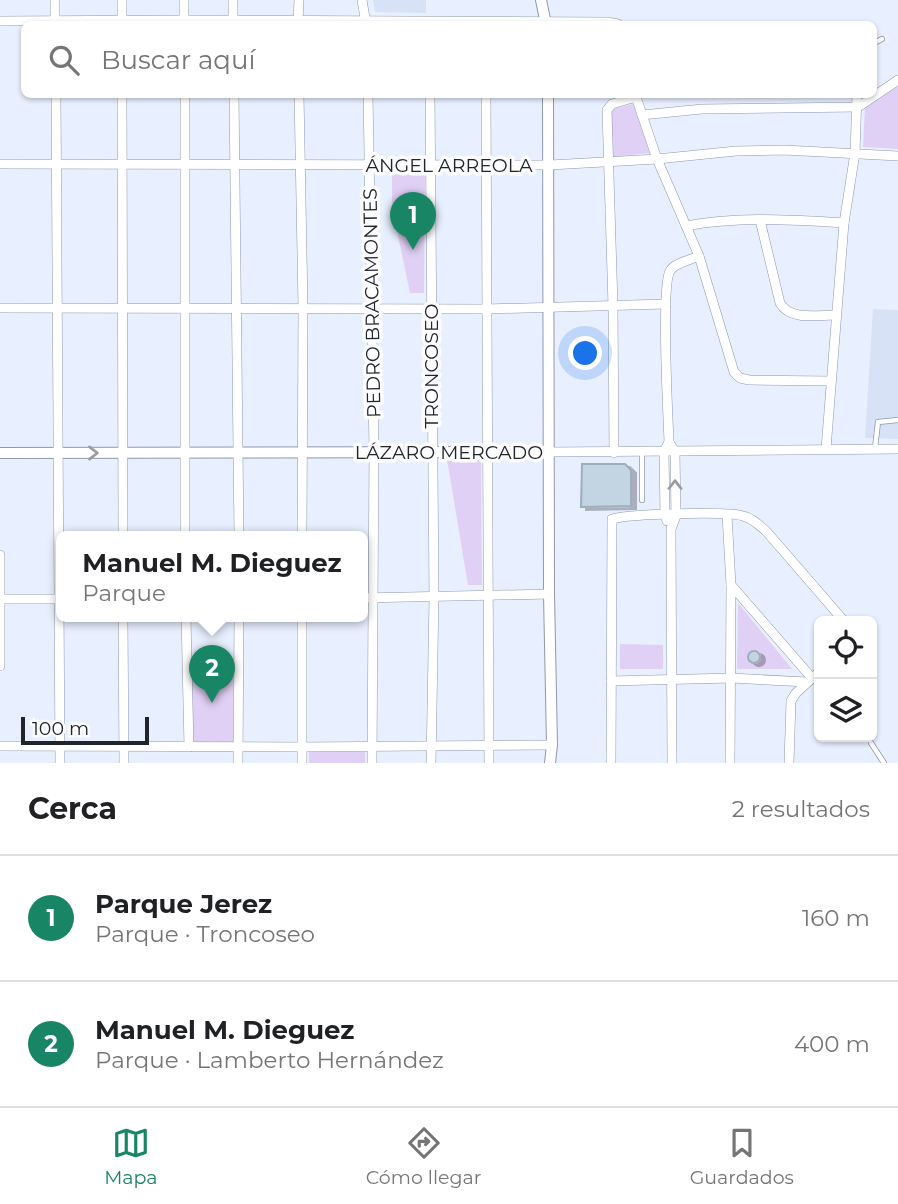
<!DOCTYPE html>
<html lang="es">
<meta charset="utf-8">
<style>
:root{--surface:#fff;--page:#f2f2f2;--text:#202124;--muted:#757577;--line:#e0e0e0;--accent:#188664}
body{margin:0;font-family:Montserrat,sans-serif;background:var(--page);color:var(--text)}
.controls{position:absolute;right:21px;bottom:21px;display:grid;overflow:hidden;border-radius:10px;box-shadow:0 2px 5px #0004}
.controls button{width:63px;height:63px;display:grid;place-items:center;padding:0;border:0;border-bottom:2px solid var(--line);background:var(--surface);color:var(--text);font:35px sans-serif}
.scale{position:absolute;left:21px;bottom:18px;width:128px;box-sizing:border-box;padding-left:7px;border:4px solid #20242b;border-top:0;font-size:19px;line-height:24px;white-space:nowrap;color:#20242b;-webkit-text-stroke:5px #fcfcfc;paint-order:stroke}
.you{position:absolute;left:586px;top:354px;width:24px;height:24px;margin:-18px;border:5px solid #fff;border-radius:50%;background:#1a73e8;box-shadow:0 0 0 10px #1a73e833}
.badge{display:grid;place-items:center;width:46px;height:46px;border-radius:50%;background:var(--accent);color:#fff;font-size:23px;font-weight:700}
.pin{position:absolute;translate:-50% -58px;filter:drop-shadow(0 2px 4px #0008)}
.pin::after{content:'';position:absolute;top:37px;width:24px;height:21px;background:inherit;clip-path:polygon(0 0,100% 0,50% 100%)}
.popup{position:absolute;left:56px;top:531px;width:312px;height:91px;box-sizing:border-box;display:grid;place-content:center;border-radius:10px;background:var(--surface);filter:drop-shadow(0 2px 5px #0005);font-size:23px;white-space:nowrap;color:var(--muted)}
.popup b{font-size:26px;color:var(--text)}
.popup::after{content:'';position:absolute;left:50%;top:100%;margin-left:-14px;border:14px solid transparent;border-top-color:var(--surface)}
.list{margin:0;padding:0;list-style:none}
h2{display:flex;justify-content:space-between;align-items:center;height:91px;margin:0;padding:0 28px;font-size:30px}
h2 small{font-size:23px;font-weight:400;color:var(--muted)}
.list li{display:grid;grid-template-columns:46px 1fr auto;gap:21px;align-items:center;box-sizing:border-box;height:126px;padding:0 28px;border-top:2px solid var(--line)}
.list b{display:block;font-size:26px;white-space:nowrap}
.list p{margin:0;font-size:23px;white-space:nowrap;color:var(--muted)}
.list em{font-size:23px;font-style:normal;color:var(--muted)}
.icon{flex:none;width:38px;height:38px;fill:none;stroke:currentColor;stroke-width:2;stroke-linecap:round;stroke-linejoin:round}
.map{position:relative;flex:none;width:898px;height:763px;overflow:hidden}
.search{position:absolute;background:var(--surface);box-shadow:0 2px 5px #0004;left:21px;right:21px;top:21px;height:77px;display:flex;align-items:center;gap:18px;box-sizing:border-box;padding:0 24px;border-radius:10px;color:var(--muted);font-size:26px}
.sheet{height:343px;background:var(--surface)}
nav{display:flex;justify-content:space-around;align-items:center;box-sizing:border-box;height:98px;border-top:2px solid var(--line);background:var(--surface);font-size:19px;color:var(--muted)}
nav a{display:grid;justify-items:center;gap:4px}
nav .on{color:var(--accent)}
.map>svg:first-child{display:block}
</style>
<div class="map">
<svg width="898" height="763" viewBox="0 0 898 763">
<defs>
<filter id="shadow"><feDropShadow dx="5" dy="3" stdDeviation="0" flood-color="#0004"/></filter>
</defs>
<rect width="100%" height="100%" fill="#e8efff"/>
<g fill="#d7e2f7">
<path d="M373,0H426V13L375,12Z"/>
<path d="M873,309L898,310V439L865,438Z"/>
</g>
<g fill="#e1d0f5">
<path d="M898,86V149L863,147L865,108Z"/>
<path d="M633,104L650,153L611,157L610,110Z"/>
<path d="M392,170H425L424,293H410L392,207Z"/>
<path d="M447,459H481L482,585H468Z"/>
<path d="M738,603L792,669H737Z"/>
<path d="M620,644L663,645V669H620Z"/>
<rect x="192" y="663" width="41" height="81"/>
<rect x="309" y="752" width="56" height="11"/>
</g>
<g fill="#c3d4e3" stroke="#9daebd" stroke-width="2" filter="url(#shadow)">
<path d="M582,464H625L631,470V506L581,507Z"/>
<circle cx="754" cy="657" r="6"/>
</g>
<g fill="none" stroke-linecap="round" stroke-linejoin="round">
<defs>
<g id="service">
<path d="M874,43L882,39"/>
<path d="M875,448L878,422L898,420"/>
<path d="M642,500V452"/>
<path d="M871,743L884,763"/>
</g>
<g id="minor">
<path d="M55,0V24"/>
<path d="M122,0V23"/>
<path d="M184,0V23"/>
<path d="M362,0L366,24"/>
<path d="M0,21L184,20L607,22L618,24"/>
<path d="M298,23L299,0"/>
<path d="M233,24V0"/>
<path d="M56,94L60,763"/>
<path d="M122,94L123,537"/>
<path d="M185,94V537"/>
<path d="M234,94L239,537"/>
<path d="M299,94L303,307L302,537"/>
<path d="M368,94L374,451L372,763"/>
<path d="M430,94L434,598L431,763"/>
<path d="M486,94L489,763"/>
<path d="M635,94L657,159L699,256L734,372L740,378L749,380L831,381"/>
<path d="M642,115L702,109L858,107L898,80"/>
<path d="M0,164L550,165L657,159L736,151L784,150L898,156"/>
<path d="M760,220L780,303C790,321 818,315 836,315"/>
<path d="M686,226C739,216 791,220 844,223"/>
<path d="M0,308L486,309L666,304"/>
<path d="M669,442L675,452L676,516L671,529L672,763"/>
<path d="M826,449L844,223L855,153L857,94"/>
<path d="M549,452L898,449"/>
<path d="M614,453L613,306L607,110L612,104L636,97"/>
<path d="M727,515L731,585L730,763"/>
<path d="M667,521L665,515L664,452L669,442C668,416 661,286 670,271C674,263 690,260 699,256"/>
<path d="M0,555V666"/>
<path d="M731,585L812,678"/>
<path d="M362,598L549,594"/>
<path d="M0,599H61"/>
<path d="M123,617L124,763"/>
<path d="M186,617L189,747"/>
<path d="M611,681L731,678L807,682"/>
<path d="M0,746L302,747L552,745"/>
<path d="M238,763L239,617"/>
<path d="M302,763V617"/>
<path d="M611,763L612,519C629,514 726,511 743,516C752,518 759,525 766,531L844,621"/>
<path d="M789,763L791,701L796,693L819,672"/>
</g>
<g id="tertiary">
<path d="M541,0L546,24"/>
<path d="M548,94L549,594L552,745L550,763"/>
<path d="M0,453L549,452"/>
</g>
</defs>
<use href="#service" stroke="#8f98aa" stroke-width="6"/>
<use href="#minor" stroke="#8f98aa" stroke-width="10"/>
<use href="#tertiary" stroke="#8f98aa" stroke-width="12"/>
<use href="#service" stroke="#fff" stroke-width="4.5"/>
<use href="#minor" stroke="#fff" stroke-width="9"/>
<use href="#tertiary" stroke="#fff" stroke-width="10"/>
</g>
<defs><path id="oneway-chevron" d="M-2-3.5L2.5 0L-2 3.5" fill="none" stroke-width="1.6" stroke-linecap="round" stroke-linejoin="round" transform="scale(1.75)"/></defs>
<g stroke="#9b9ca0">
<use href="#oneway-chevron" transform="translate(93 453)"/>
<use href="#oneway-chevron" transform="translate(675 485) rotate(-90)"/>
</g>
<g text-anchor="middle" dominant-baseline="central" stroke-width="7" stroke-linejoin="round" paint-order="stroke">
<g font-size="19" fill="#20242b" stroke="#fcfcfc">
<text x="449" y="165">ÁNGEL ARREOLA</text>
<text transform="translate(372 303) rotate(-91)">PEDRO BRACAMONTES</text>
<text transform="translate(431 366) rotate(-90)">TRONCOSEO</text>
<text x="449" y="452">LÁZARO MERCADO</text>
</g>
</g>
</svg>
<div class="controls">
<button><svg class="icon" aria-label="locate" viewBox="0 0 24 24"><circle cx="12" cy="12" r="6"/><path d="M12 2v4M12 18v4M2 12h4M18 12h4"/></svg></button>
<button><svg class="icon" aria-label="layers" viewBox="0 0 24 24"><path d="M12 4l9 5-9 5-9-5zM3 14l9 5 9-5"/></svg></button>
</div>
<div class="scale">100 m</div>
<div class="you"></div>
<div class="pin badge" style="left:413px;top:250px">1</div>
<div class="pin badge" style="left:212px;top:703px">2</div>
<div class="popup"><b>Manuel M. Dieguez</b>Parque</div>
<div class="search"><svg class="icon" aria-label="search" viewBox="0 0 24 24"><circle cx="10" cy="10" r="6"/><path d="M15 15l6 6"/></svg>Buscar aquí</div>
</div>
<section class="sheet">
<h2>Cerca<small>2 resultados</small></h2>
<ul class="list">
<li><span class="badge">1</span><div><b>Parque Jerez</b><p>Parque · Troncoseo</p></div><em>160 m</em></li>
<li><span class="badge">2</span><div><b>Manuel M. Dieguez</b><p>Parque · Lamberto Hernández</p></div><em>400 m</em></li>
</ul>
</section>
<nav>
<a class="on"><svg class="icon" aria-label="map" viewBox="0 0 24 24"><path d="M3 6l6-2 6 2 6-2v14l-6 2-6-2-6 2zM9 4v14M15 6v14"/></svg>Mapa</a>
<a><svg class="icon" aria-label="directions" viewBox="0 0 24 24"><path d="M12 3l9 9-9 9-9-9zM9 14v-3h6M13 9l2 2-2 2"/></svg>Cómo llegar</a>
<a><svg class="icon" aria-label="saved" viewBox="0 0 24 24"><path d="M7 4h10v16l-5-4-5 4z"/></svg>Guardados</a>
</nav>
